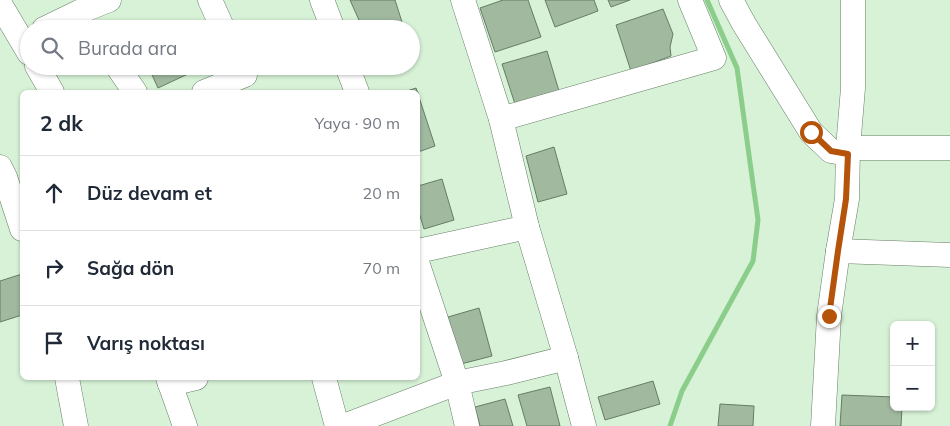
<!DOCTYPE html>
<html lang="tr">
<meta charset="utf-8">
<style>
:root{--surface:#fff;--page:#f6f6f7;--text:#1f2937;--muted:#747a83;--line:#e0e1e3}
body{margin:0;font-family:Mulish,sans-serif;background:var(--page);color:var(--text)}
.controls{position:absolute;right:15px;bottom:15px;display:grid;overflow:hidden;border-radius:8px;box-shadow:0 1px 4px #0004}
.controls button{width:45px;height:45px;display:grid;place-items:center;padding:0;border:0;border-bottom:1px solid var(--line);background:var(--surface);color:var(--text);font:25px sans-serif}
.stop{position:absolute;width:15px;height:15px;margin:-11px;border:4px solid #b45309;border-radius:50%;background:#fff}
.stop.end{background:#b45309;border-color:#fff;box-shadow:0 1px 5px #0008}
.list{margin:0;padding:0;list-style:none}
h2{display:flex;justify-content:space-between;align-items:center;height:65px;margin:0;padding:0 20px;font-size:21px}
h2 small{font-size:16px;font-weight:400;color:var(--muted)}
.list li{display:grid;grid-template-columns:32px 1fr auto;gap:15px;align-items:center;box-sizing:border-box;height:75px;padding:0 20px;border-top:1px solid var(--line)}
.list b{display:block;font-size:19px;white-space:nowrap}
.list em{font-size:16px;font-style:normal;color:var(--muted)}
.icon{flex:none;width:28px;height:28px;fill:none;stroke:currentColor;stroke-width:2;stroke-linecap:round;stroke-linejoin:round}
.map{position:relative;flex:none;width:950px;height:426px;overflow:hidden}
.search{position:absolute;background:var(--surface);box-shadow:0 1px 4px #0004;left:20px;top:20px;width:400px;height:55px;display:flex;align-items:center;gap:12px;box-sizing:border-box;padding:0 18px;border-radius:28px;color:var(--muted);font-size:19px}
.panel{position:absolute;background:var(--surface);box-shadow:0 1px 4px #0004;left:20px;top:90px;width:400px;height:290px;border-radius:8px}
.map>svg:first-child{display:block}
</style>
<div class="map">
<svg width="950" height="426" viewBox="0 0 950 426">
<rect width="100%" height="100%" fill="#d7f2d6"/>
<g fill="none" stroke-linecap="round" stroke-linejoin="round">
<path stroke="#8bcd8a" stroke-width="5" d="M670,426L682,391L753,261L758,220L737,68L707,0"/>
</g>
<g fill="#a0b99f" stroke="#657d64">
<path d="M350,0H395L402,22L384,29H363Z"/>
<path d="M503,0H528L541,37L495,52L480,8Z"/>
<path d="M545,0H594L598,11L555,27Z"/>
<path d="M608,0H630L611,7Z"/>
<path d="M663,9L673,34L670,47L671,56L631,71L616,25Z"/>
<path d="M547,51L559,91L515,104L502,64Z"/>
<path d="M148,66H205L158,88Z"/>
<path d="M416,88L435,146L418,152V92H404Z"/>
<path d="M554,147L567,194L538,202L526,156Z"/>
<path d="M442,179L454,220L424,229L418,209V186Z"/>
<path d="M22,274V315L0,322V281Z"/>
<path d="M479,308L492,356L461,364L448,317Z"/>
<path d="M653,381L660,404L605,420L598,397Z"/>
<path d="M550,387L560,426H527L518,395Z"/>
<path d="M842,395L894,397V407H902L901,426H840Z"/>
<path d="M505,399L513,426H480L475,407Z"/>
<path d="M720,404L754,406L753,426H718Z"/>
</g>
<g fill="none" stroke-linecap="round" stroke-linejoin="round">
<defs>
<g id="minor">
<path d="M210,0L223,29"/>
<path d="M322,0L333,29"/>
<path d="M463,0L501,119L527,227L566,358L584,426"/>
<path d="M731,0L744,24L811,132L831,151L848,154"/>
<path d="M0,4L29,53"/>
<path d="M44,29L79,12L109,0"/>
<path d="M37,66L52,92"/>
<path d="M117,66L135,92"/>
<path d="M347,66L357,92"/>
<path d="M204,92L245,75"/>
<path d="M501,119L714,58L690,0"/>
<path d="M848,148H950"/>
<path d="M0,167L5,177L22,229"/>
<path d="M418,251L527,227"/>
<path d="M838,251L950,255"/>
<path d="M418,265L457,383L467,426"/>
<path d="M67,378L76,426"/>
<path d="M168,378L185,426"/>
<path d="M324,378L337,426"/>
<path d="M170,384L196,378"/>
<path d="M344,426L457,383L506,373L566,358"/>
<path d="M823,426L829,316L838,251L847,199L848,148L853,88V0"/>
</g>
</defs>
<use href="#minor" stroke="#677f67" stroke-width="25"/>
<use href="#minor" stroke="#fff" stroke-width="24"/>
</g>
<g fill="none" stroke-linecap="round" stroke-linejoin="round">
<path stroke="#b45309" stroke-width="6" d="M811,132L831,151L848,154L846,199L838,251L829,316"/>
</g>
</svg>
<div class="controls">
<button>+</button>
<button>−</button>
</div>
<div class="stop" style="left:811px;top:132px"></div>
<div class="stop end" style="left:829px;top:316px"></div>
<div class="search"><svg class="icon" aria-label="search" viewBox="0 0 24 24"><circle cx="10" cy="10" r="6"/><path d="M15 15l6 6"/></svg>Burada ara</div>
<section class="panel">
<h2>2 dk<small>Yaya · 90 m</small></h2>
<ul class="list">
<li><svg class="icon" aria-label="ahead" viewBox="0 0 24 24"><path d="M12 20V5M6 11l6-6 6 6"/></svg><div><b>Düz devam et</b></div><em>20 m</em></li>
<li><svg class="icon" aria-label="right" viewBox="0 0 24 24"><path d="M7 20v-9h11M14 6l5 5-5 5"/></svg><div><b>Sağa dön</b></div><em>70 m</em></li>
<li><svg class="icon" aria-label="arrive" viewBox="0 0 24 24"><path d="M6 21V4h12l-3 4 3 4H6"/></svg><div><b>Varış noktası</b></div></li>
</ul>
</section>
</div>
